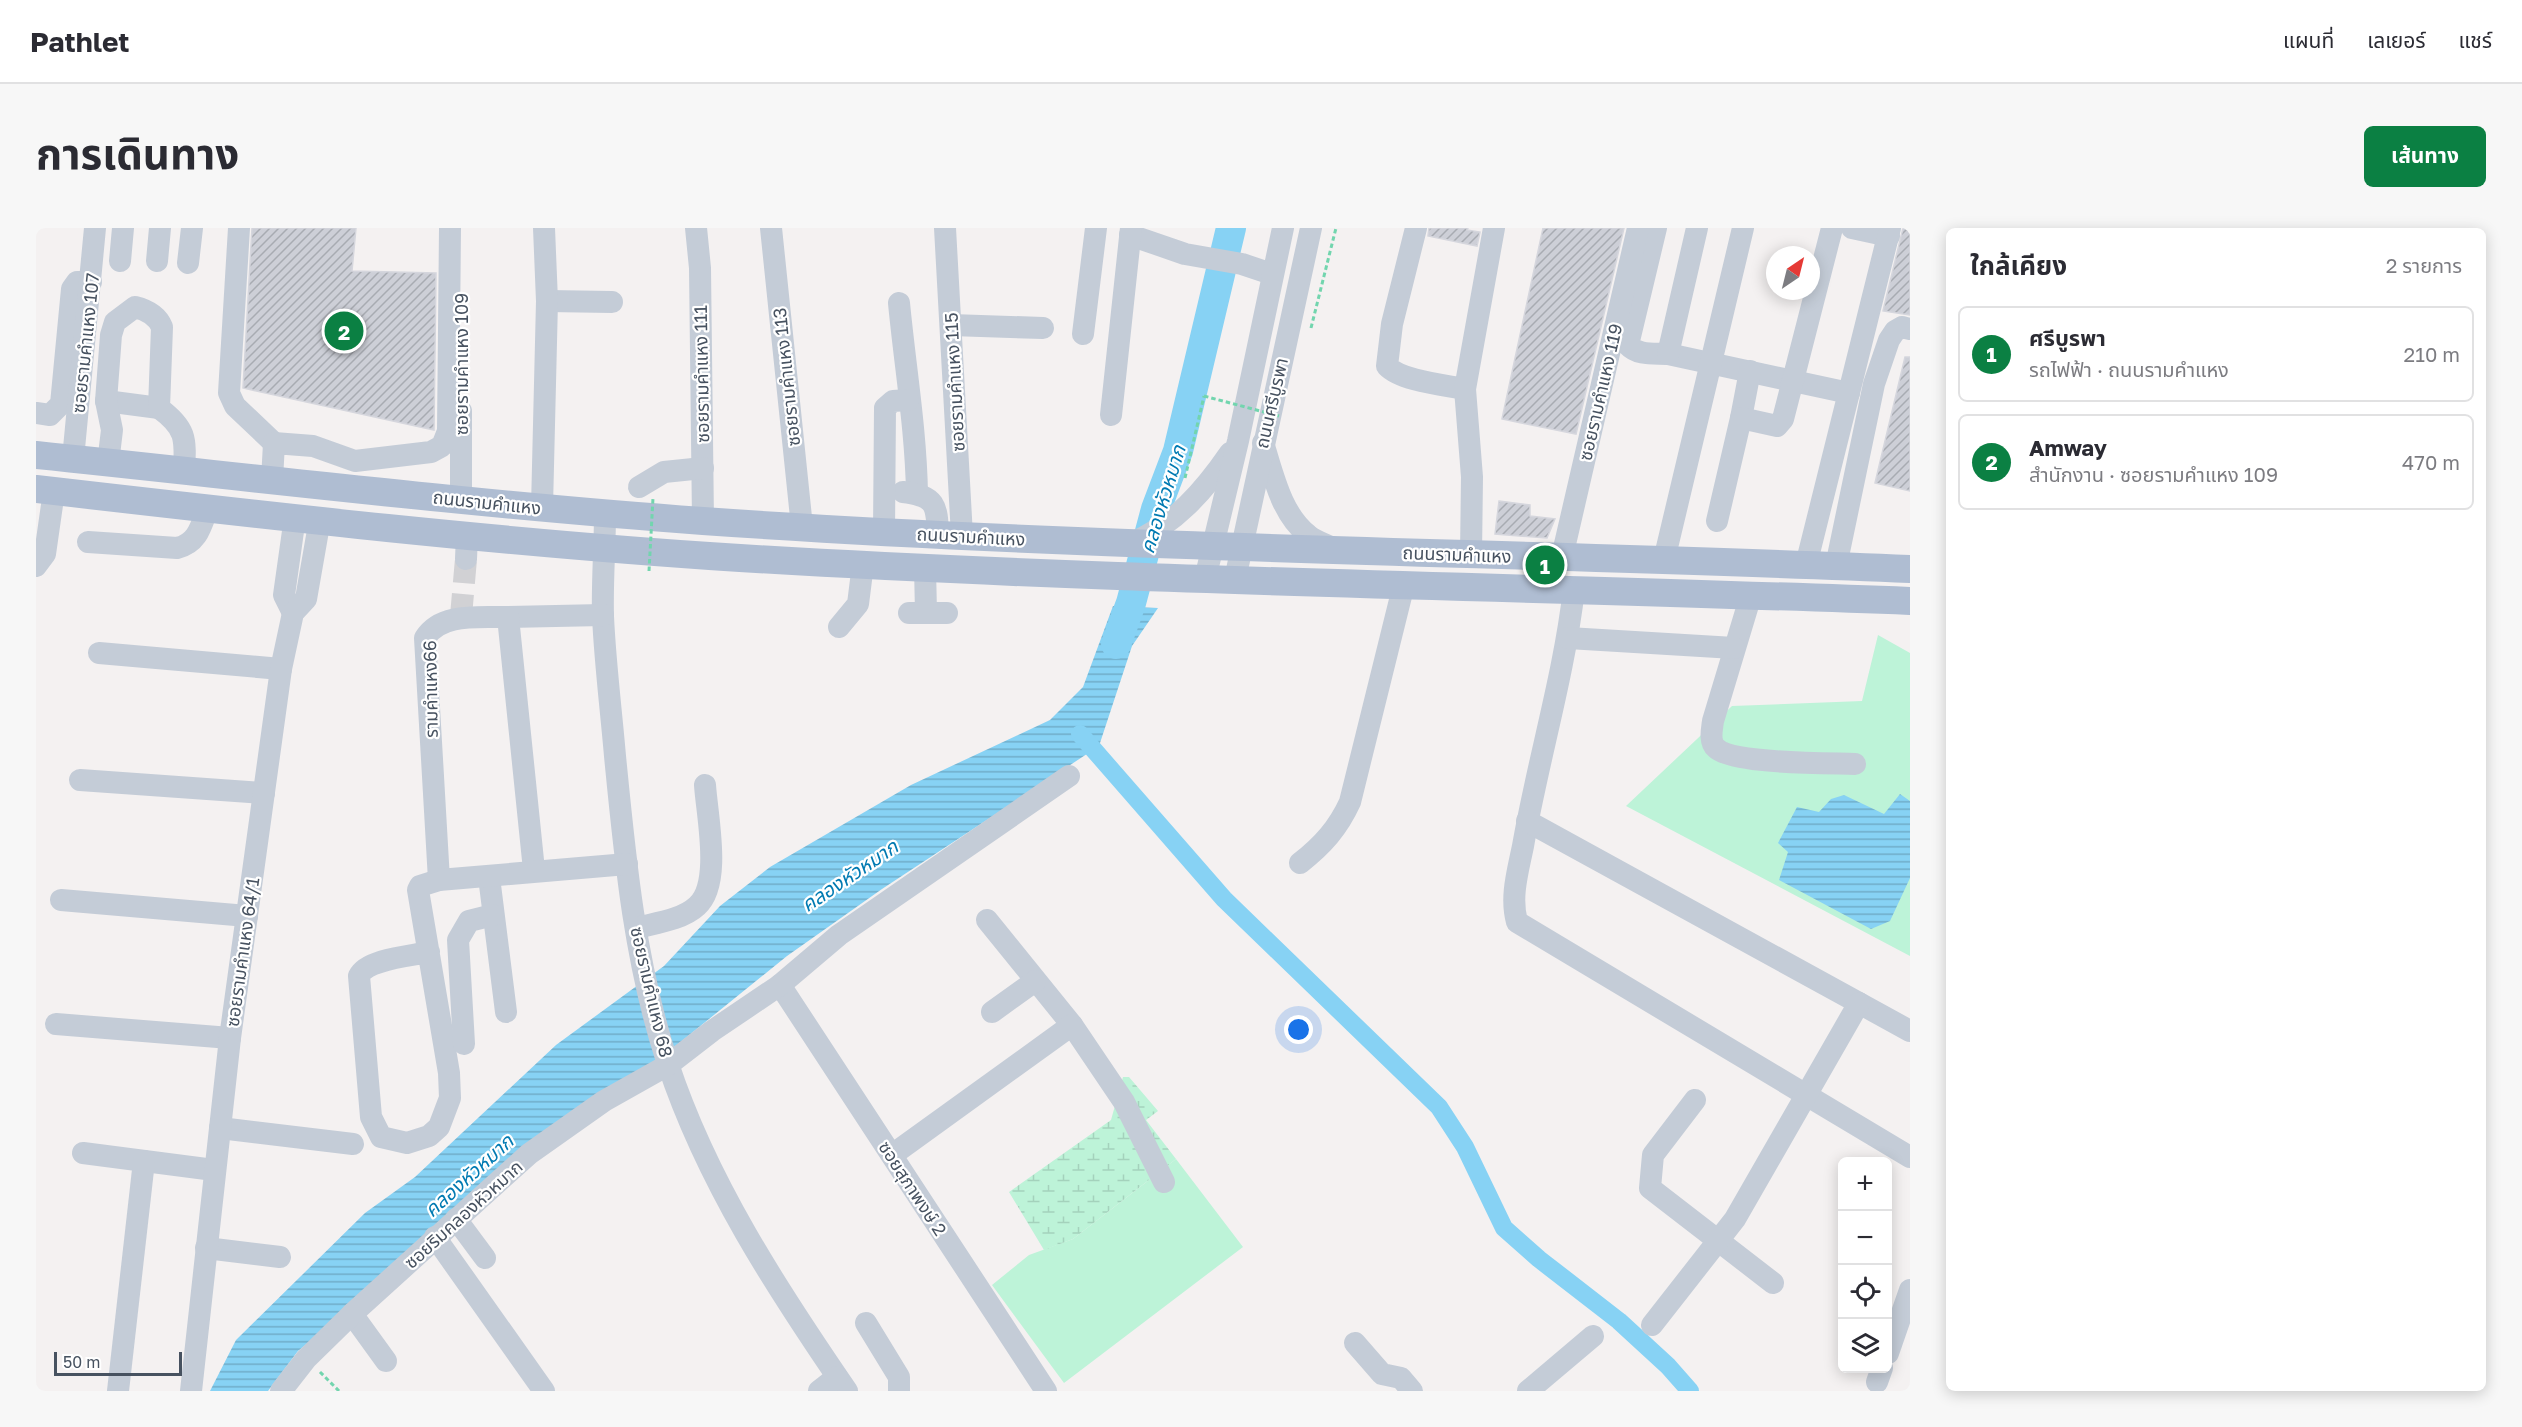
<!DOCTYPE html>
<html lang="th">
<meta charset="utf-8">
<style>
:root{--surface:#fff;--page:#f7f7f7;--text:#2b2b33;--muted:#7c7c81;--line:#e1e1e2;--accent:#0b8043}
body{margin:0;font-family:"Golos Text","Noto Sans Thai",sans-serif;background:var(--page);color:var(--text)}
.controls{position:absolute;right:18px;bottom:18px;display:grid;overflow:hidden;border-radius:9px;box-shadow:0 3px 15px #0003}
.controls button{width:54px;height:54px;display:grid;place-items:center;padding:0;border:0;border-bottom:2px solid var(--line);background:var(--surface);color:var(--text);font:30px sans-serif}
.compass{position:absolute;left:1730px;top:18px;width:54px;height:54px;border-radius:50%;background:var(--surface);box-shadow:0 3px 15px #0003;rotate:35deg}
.scale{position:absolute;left:18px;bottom:15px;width:128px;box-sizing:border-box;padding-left:6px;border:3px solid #475260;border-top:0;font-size:16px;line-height:21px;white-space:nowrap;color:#475260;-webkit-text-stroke:4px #fff;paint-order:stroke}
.you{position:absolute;left:1263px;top:802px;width:21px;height:21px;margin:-15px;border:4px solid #fff;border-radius:50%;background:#1a73e8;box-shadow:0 0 0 9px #1a73e833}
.badge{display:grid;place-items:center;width:39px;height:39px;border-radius:50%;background:var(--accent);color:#fff;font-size:20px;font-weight:700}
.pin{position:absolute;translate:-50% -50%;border:3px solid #fff;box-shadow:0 2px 6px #0006}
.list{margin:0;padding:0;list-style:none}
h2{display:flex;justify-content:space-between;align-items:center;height:78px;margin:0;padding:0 24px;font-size:26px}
h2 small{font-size:20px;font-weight:400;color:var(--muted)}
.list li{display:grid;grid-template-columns:39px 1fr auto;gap:18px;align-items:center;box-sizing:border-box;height:96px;margin:0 12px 12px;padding:0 12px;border:2px solid var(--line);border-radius:9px}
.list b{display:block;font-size:22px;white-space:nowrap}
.list p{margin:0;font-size:20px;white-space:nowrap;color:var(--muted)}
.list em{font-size:20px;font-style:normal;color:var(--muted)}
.icon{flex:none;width:33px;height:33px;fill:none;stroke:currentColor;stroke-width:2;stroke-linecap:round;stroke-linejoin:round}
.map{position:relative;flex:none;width:1874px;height:1163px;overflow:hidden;border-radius:9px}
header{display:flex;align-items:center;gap:36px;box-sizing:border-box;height:84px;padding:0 30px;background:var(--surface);border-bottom:2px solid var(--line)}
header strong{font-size:28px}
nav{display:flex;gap:33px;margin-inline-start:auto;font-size:21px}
.intro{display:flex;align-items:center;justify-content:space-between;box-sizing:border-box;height:144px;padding:0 36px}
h1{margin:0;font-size:42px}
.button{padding:15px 27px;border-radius:9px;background:var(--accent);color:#fff;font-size:21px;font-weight:700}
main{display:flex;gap:36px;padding:0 36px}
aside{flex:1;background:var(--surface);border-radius:9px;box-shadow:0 3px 15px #0003}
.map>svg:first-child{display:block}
</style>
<header>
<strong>Pathlet</strong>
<nav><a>แผนที่</a><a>เลเยอร์</a><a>แชร์</a></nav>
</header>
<div class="intro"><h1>การเดินทาง</h1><a class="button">เส้นทาง</a></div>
<main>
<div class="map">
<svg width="1874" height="1163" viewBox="0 0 1874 1163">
<defs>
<pattern id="wetland-marsh" width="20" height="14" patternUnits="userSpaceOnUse" patternTransform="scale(1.5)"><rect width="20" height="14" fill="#bdf3d8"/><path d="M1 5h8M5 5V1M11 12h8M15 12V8" fill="none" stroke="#a4d2bc"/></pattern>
<pattern id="water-rules" width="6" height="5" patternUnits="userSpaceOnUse" patternTransform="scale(1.5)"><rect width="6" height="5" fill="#87d2f4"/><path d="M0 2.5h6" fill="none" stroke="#70adc9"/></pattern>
<pattern id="building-hatch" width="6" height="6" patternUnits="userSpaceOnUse" patternTransform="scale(1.5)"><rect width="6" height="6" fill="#cdcfd7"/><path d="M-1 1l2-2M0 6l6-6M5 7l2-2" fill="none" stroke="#a8abb2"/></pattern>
</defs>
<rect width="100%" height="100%" fill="#f4f1f1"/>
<g fill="#bdf3d8">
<path d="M1842,407L1874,425V728L1590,578L1696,478L1826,473Z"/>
<path d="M1140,931L1207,1019L1028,1155L956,1057L993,1027L1037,1011Z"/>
</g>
<path fill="url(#wetland-marsh)" d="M1087,849H1093L1122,883L1110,892L1140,931L1037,1011L1008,1022L973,964L1075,892Z"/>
<g fill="url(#water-rules)">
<path d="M1077,378L1122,380L1096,418L1063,518L846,661L751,728L262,1123L232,1163H174L200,1112L329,985L379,949L520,817L628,738L684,678L734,639L875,557L1014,492L1047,459Z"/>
<path d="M1864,566L1874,573V650L1854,693L1835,701L1743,652L1752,624L1742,615L1761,579L1783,584L1795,571L1808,567L1848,586Z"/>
</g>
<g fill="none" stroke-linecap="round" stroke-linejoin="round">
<path stroke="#87d2f4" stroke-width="18" d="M1044,506L1188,671L1403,879L1429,919L1468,1000L1503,1031L1583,1093L1632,1138L1654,1163"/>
<path stroke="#87d2f4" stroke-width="30" d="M1080,416L1095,375L1120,281L1142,223L1195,0"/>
</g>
<g fill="url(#building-hatch)" stroke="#d5d6dd" stroke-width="1.5">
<path d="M216,0H320L316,43L400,45L398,202L207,160Z"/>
<path d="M1393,0H1432L1431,2L1444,4L1441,18L1392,8Z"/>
<path d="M1507,0H1588L1540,206L1466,191Z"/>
<path d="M1867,0H1874V87L1847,83Z"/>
<path d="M1869,129H1874V263L1839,255Z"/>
<path d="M1463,273L1494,277V288L1519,291L1511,310L1459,306Z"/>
</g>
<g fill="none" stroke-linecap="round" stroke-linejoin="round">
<path stroke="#d1d1d4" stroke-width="22" stroke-dasharray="22 11" stroke-linecap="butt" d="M425,388L430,331"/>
<g stroke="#72d5ae" stroke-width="3" stroke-dasharray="4.5 3" stroke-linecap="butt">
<path d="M1275,100L1300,0"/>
<path d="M1149,250L1168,168"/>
<path d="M284,1144L303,1163"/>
</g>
<g stroke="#c4ccd7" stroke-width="22">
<path d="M203,0L193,165L199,178L238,215"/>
<path d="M660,0L664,40L667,293"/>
<path d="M735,0L766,299"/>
<path d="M909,0L926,308"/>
<path d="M1380,0L1356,96L1351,138C1365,153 1409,157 1429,161"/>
<path d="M1620,0L1592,117C1602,128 1619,125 1632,126L1813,165"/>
<path d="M1816,0L1853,8"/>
<path d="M1094,7L1149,26L1206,36L1236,46"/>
<path d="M84,33L87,0"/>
<path d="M121,33L124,0"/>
<path d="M152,35L156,0"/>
<path d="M511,73L576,74"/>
<path d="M863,75C869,138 880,202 881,266"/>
<path d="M915,97L1007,100"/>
<path d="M1047,106L1060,0"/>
<path d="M1632,126L1661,0"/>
<path d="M70,173L123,180"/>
<path d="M425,183V272"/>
<path d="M0,185L14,187L25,176L36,61L41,54H55"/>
<path d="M1075,187L1095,0"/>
<path d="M1705,190L1714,143"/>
<path d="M1227,215C1237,246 1245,286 1272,307C1279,313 1289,316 1297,320"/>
<path d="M37,231L59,0"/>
<path d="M72,235L76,202L70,173L75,107L79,94L99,79C111,82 121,87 126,99L123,180C150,200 150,210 148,243"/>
<path d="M236,252L238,215L277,218L319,233L395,224L406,218L412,203L414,0"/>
<path d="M603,259L628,244L667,240"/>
<path d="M867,264C900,268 901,277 902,307"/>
<path d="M506,279L511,73L508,0"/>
<path d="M569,285C569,319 566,354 567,388C569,434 575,481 579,528C589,631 599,737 632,836C671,954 741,1061 811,1163"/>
<path d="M1681,293L1705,190L1741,198L1747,191L1796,0"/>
<path d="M848,304L849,180L857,173L872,172"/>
<path d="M52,314L141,320C162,315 165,298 172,279"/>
<path d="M1096,315C1139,296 1168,263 1194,225"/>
<path d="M1435,327L1436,249L1429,161L1458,0"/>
<path d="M1526,329L1602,0"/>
<path d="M430,331L431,307"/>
<path d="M1628,332L1707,0"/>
<path d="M1770,337L1854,0"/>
<path d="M0,338L9,326L18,263"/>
<path d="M1800,338L1838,156L1853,112L1859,103L1866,99L1874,101"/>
<path d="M889,339L890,385"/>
<path d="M1169,351L1202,213L1247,0"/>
<path d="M1199,351L1275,0"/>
<path d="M1538,361C1528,448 1502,532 1487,618C1482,643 1474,669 1481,694L1874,929"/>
<path d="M1715,367L1677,493C1676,501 1673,514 1680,520C1696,536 1793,535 1819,536"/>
<path d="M257,385L248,367L259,289"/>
<path d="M873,385H911"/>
<path d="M472,389L567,387"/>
<path d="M803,399L822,376L827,336"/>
<path d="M1532,410L1698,420"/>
<path d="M63,425L245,441"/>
<path d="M44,552L228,565"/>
<path d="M1491,593L1874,803"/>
<path d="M1264,635C1287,617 1302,600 1314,574L1368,356"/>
<path d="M453,649L470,784"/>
<path d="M403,652L389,410C405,384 444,390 472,389L498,642"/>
<path d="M25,672L211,688"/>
<path d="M951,692L1036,797"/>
<path d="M600,700C619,695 646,692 661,678C686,656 671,588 669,557"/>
<path d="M393,724C375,728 331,731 323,748L335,889L345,909L371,915L393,908L403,899L414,870L413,845L382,662L384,658L403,652L591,636"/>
<path d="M744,757L1010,1163"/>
<path d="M956,784L999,753"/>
<path d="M20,796L194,810"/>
<path d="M428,816L422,712L433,693L457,687"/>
<path d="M1659,872L1617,927L1614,960L1737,1055"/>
<path d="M184,900L317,916"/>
<path d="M47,925L178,942"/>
<path d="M856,927L1036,797L1088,874L1128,954"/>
<path d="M420,991L449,1030"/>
<path d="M399,1009L508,1163"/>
<path d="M170,1020L244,1029"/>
<path d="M316,1086L350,1133"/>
<path d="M830,1095L863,1149V1163"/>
<path d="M1616,1097L1699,991L1823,775"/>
<path d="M1319,1115L1346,1146L1365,1150L1376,1163"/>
<path d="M1852,1125L1874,1062"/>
<path d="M1841,1154L1846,1140"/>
<path d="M82,1163L108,933"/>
<path d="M155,1163L194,810L245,441L257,385L270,371L284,291"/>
<path d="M245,1163L270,1131L316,1086L493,926L568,873L632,837L676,803L744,757L803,707L1033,548"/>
<path d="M783,1163L801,1149"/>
<path d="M1492,1163L1557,1108"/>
</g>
<g stroke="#afbdd2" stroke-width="28">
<path d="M0,227C222,250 444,277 667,293C1069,321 1472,324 1874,341"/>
<path d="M0,261C234,288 469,315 704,330C1094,354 1484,358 1874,373"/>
</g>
<g stroke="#72d5ae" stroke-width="3" stroke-dasharray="4.5 3" stroke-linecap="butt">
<path d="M1168,168L1243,188"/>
<path d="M613,343L617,270"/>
</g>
</g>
<g text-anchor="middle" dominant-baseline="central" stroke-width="4.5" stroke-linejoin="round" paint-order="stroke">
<g font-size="18" fill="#475260" stroke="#fff">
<text transform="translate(49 115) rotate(-84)">ซอยรามคำแหง 107</text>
<text transform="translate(425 136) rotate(-90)">ซอยรามคำแหง 109</text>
<text transform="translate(665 146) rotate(-91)">ซอยรามคำแหง 111</text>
<text transform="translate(750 149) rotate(-96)">ซอยรามคำแหง 113</text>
<text transform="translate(918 154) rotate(-93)">ซอยรามคำแหง 115</text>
<text transform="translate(1564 164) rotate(-77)">ซอยรามคำแหง 119</text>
<text transform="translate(1235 175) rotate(-77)">ถนนศรีบูรพา</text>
<text transform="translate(451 274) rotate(6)">ถนนรามคำแหง</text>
<text transform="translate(935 308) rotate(3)">ถนนรามคำแหง</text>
<text transform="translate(1421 326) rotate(2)">ถนนรามคำแหง</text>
<text transform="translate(394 461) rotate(-91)">รามคำแหง66</text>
<text transform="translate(206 724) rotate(-82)">ซอยรามคำแหง 64/1</text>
<text transform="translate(616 764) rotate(77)">ซอยรามคำแหง 68</text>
<text transform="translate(877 960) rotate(57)">ซอยสุภาพงษ์ 2</text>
<text transform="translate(427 986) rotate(-42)">ซอยริมคลองหัวหมาก</text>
</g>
<g font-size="20" font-style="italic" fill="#017ab2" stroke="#fff">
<text transform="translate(1126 271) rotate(-73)">คลองหัวหมาก</text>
<text transform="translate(813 647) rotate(-34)">คลองหัวหมาก</text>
<text transform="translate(432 947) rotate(-42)">คลองหัวหมาก</text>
</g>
</g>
</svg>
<div class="controls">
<button>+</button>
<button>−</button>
<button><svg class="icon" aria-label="locate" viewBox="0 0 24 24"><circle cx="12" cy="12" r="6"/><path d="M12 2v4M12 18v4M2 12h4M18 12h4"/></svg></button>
<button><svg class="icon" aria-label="layers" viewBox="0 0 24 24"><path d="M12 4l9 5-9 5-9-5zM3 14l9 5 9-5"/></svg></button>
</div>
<svg class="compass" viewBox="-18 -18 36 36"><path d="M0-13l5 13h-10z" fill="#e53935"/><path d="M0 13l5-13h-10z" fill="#7c7c81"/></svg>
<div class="scale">50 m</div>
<div class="you"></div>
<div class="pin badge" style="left:1509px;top:337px">1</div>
<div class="pin badge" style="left:308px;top:103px">2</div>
</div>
<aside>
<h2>ใกล้เคียง<small>2 รายการ</small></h2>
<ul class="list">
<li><span class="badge">1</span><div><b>ศรีบูรพา</b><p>รถไฟฟ้า · ถนนรามคำแหง</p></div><em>210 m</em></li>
<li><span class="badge">2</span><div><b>Amway</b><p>สำนักงาน · ซอยรามคำแหง 109</p></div><em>470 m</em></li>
</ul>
</aside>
</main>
